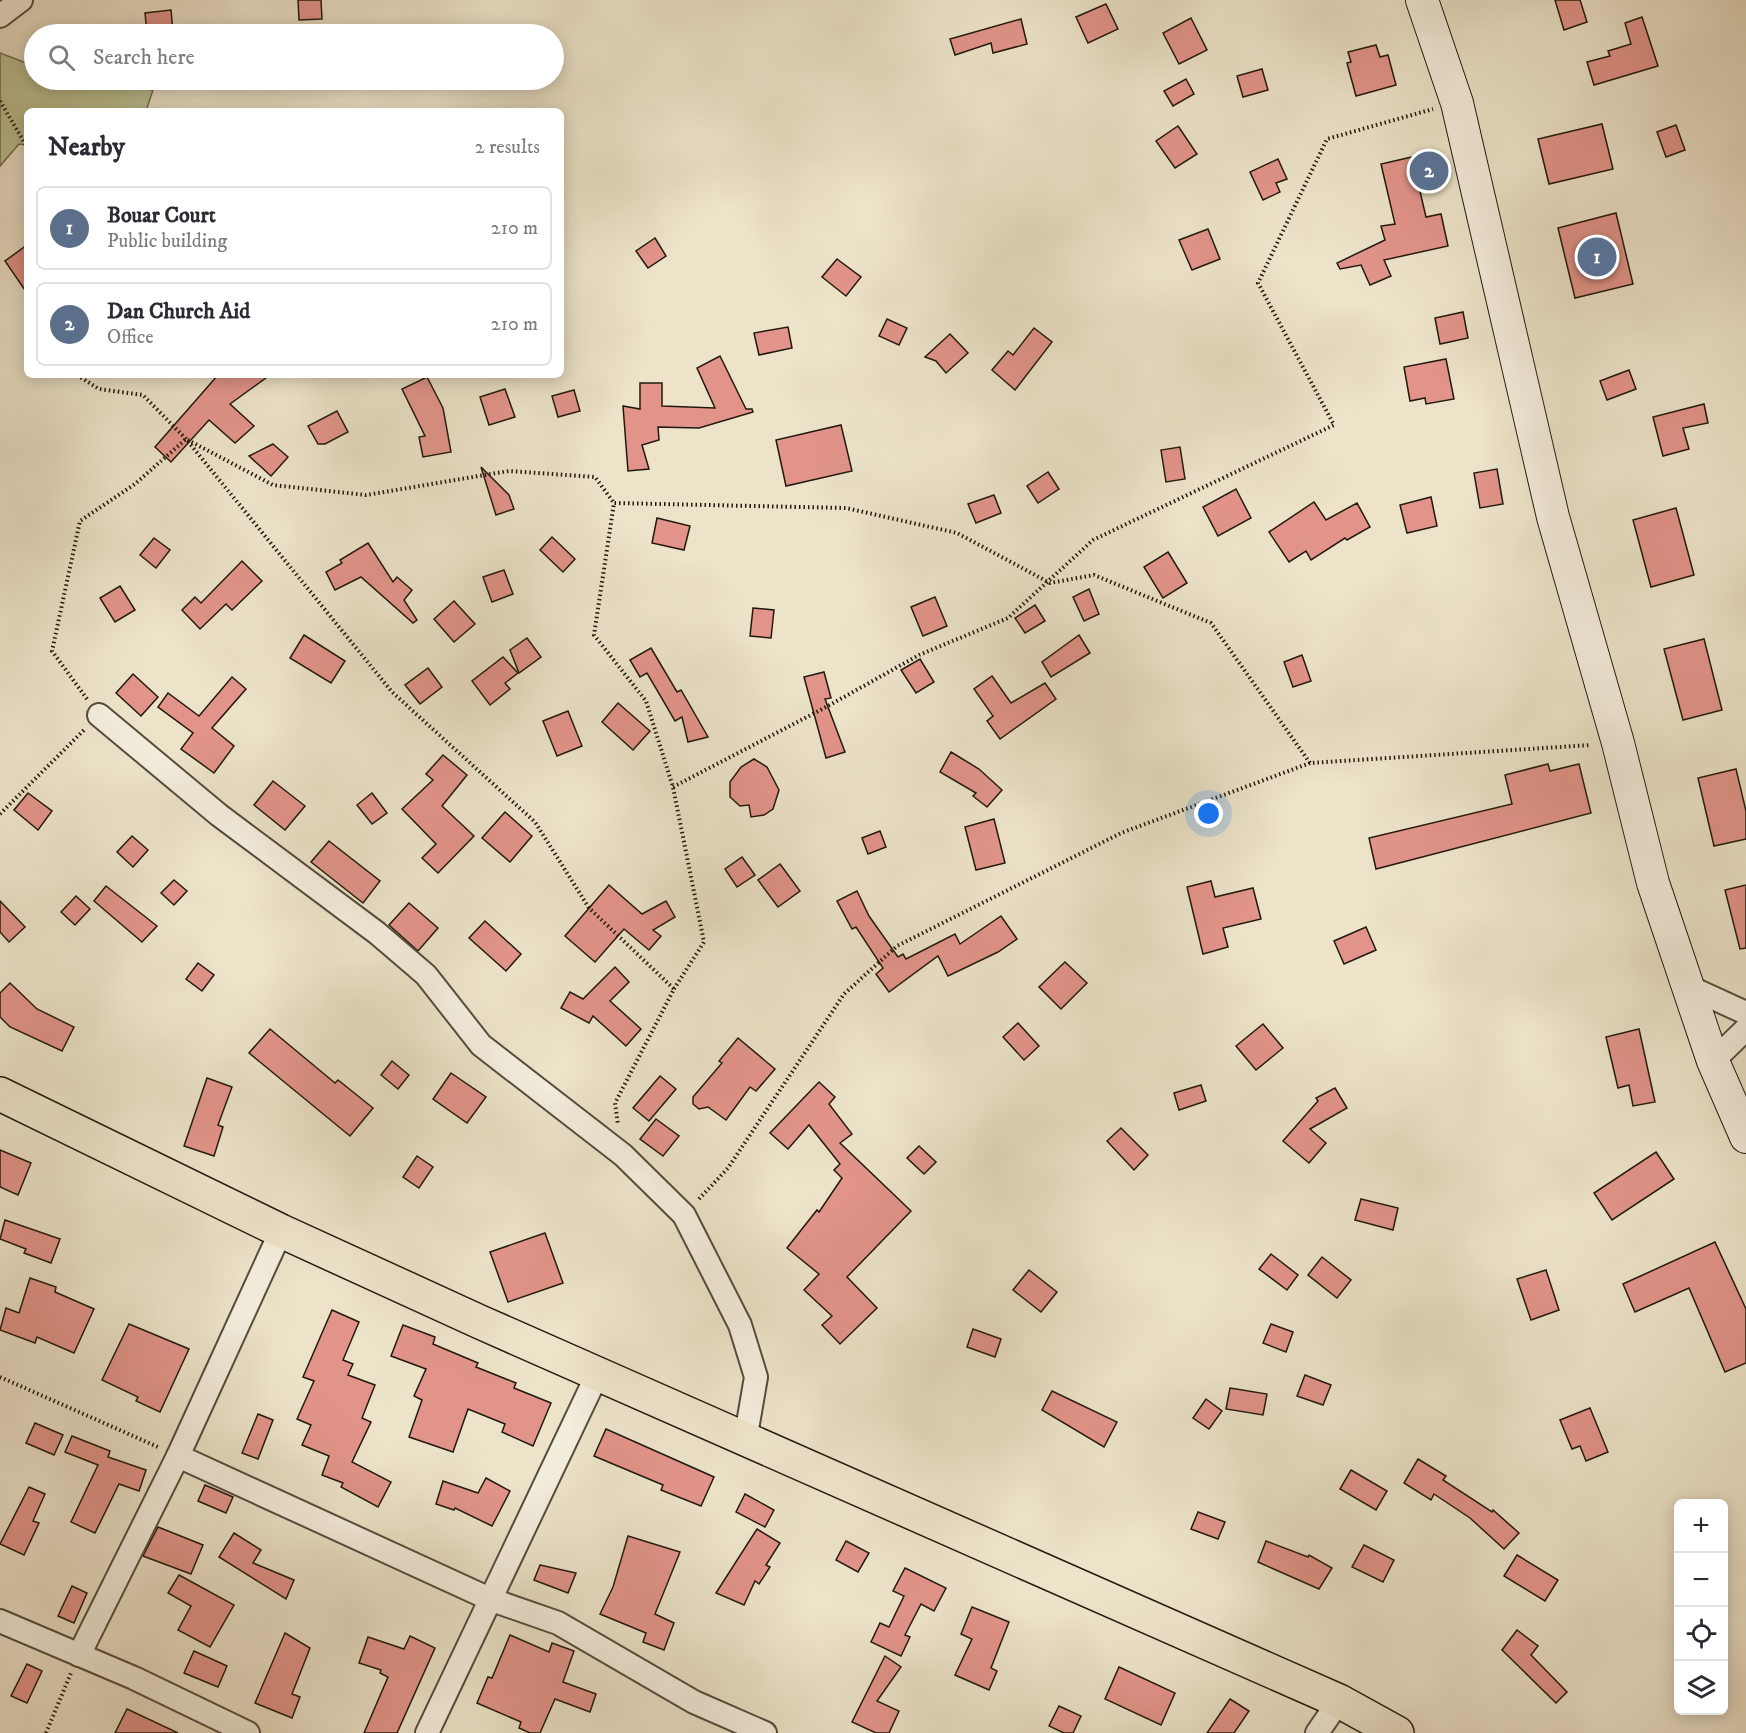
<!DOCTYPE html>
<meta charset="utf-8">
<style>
:root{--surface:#fff;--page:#f2f2f3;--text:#2b2b33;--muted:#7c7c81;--line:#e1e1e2;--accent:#db2777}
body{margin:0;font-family:"IM FELL DW Pica",serif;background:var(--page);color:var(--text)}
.controls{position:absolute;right:18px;bottom:18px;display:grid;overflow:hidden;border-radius:9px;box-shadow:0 3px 15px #0003}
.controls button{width:54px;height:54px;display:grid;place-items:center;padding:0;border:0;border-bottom:2px solid var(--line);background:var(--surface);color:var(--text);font:30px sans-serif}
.you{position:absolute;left:1209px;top:814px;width:21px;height:21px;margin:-15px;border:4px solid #fff;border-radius:50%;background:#1a73e8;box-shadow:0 0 0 9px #1a73e833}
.badge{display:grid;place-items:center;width:39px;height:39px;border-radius:50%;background:var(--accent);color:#fff;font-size:20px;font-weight:700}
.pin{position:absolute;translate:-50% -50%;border:3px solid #fff;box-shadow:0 2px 6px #0006}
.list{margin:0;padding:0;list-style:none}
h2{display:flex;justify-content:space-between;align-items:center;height:78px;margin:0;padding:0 24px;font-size:26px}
h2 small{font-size:20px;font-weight:400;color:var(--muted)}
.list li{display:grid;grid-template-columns:39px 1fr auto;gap:18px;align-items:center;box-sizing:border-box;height:84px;margin:0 12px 12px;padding:0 12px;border:2px solid var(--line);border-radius:9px}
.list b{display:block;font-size:22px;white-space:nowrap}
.list p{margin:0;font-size:20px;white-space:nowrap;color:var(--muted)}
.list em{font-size:20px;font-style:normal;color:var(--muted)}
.icon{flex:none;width:33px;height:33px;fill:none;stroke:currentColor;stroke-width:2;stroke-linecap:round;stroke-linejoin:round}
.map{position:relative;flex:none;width:1746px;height:1733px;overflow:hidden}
.search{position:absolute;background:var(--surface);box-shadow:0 3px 15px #0003;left:24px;top:24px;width:540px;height:66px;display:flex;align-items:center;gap:15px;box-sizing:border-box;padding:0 21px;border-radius:33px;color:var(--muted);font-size:22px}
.panel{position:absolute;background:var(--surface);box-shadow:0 3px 15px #0003;left:24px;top:108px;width:540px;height:270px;border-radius:9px}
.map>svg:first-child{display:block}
</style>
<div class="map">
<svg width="1746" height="1733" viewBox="0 0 1746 1733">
<rect width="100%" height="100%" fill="#ece3c9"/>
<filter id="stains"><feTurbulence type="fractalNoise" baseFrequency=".00333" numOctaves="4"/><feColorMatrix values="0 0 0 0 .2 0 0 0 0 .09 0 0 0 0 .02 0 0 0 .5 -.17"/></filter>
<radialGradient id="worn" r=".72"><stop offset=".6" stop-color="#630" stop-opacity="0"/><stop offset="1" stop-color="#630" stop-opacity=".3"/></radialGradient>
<path fill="#bdc293" stroke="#706e50" stroke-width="1.5" d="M0,53L34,66V80H73L153,90L146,111H27V145L19,144L0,166Z"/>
<g fill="#e2948a" stroke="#22190e" stroke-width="1.5">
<path d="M298,0H321L322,19L299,20Z"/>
<path d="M1555,0H1580L1587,22L1564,30Z"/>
<path d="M1106,4L1118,29L1088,43L1076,17Z"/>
<path d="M171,10L173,32L147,34L145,13Z"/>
<path d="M1642,17L1658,66L1594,85L1587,62L1610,56L1608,51L1631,44L1625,23Z"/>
<path d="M1191,18L1207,50L1179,64L1163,33Z"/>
<path d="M1021,19L1027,44L993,53L991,43L955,55L950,39Z"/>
<path d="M1376,45L1380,57L1388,55L1396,85L1356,96L1347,63L1351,62L1348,52Z"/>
<path d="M1262,69L1268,90L1243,97L1237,76Z"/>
<path d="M1186,79L1194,94L1173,106L1164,91Z"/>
<path d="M1602,124L1613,169L1549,184L1538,139Z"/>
<path d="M1676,125L1685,150L1666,157L1657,132Z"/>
<path d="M1178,126L1197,154L1175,168L1156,141Z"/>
<path d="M1412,157L1426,217L1441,214L1448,246L1384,260L1391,276L1370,285L1361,265L1340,269L1337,263L1385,240L1381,226L1395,224L1381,164Z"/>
<path d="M1278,159L1287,179L1276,183L1280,192L1263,200L1250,172Z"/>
<path d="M1616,213L1633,284L1575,298L1558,228Z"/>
<path d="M1208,229L1220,259L1192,270L1179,240Z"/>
<path d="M655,238L666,256L648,268L636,251Z"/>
<path d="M27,245V293L5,261Z"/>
<path d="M837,259L861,277L846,296L822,277Z"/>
<path d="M1463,312L1468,338L1440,344L1435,318Z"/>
<path d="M887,319L907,328L899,345L879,336Z"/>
<path d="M788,327L792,348L759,355L754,333Z"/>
<path d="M1034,328L1052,342L1015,390L992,370L1008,351L1013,355Z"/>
<path d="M950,334L968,353L946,373L936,361L925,357Z"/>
<path d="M720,356L746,409H752L753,412L699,428L658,427L659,440L642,445L649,469L628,471L623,406L640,409V383H662V406L715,408L697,368Z"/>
<path d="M1446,359L1454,399L1426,404L1425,398L1410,401L1404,367Z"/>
<path d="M1629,370L1636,389L1607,400L1600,381Z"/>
<path d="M218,375H270L230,404L254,426L235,443L209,420L171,462L155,447Z"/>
<path d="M427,377L443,408L451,452L423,457L419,437L425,436L402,389Z"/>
<path d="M505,389L515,417L489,425L480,397Z"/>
<path d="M574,390L580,411L558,417L552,396Z"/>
<path d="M1704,404L1708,423L1683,428L1689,449L1663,456L1653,417Z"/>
<path d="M337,411L348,432L325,444H318L308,426Z"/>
<path d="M841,425L852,471L786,486L776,440Z"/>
<path d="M273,444L288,457L271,476L249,456Z"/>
<path d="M1180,447L1185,479L1166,482L1161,450Z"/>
<path d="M481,467L509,495L514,509L496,515Z"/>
<path d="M1497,469L1503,504L1480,508L1474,473Z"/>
<path d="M1048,472L1059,489L1038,503L1027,486Z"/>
<path d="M1236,489L1251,518L1218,536L1203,507Z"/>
<path d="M994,495L1001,513L976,523L968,504Z"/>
<path d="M1431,497L1437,526L1407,533L1400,505Z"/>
<path d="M1314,502L1326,520L1357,503L1370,527L1347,540L1345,538L1311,560L1306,551L1289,562L1269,532Z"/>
<path d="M1676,508L1694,575L1651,587L1633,520Z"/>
<path d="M657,518L690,526L684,550L652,543Z"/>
<path d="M552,537L575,559L563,572L540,550Z"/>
<path d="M154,538L170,550L156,568L140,555Z"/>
<path d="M368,543L393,582L397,577L412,590L404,600L417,620L413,623L361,577L335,590L326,572L342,563L340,560Z"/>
<path d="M1168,552L1187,583L1163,598L1144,567Z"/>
<path d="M242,561L262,581L232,610L226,604L200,629L182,610L195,597L201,603Z"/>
<path d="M504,570L513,594L492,602L483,577Z"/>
<path d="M120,586L135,610L115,622L100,598Z"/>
<path d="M1089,589L1099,614L1084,621L1073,597Z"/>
<path d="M935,597L947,626L923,636L911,607Z"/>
<path d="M454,601L475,624L454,642L434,619Z"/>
<path d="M1035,605L1045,621L1025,633L1015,618Z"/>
<path d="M753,608L774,610L771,638L750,636Z"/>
<path d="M304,635L345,661L331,683L290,658Z"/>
<path d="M1079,635L1090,653L1051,677L1042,662Z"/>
<path d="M527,638L541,657L519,673L510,650Z"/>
<path d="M1704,639L1722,710L1683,720L1664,649Z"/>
<path d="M651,648L677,692L681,690L708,737L688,742L682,717L675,721L647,673L640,677L630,660Z"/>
<path d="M1302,655L1311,681L1293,687L1284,662Z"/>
<path d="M503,657L518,673L505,683L510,689L490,705L472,681Z"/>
<path d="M920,659L934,682L916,693L901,670Z"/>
<path d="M428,668L442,687L420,704L405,685Z"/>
<path d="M824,672L831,698L825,699L845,752L826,758L804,677Z"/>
<path d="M133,674L158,697L141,716L116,693Z"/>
<path d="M992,676L1011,703L1045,683L1056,699L1000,739L987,721L993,716L974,689Z"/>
<path d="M232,677L246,689L212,728L234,746L214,773L181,749L193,733L158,707L168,693L199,716Z"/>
<path d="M618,703L650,731L633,750L602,722Z"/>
<path d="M568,711L582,746L557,756L543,721Z"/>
<path d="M951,752L979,769L1002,790L987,807L973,796L976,793L940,772Z"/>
<path d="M443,755L467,775L442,806L474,836L438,873L422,858L436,844L402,809L433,780L426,774Z"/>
<path d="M754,759L767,767L779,790L773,809L764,815L751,817L749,805L740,806L730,797V782L741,767Z"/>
<path d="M1548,764L1550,771L1579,764L1591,813L1376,869L1369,838L1512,804L1505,775Z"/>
<path d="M1736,769L1746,811V839L1714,846L1698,778Z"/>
<path d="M273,781L305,806L285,830L254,805Z"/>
<path d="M28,793L52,811L38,830L14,810Z"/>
<path d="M372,793L387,813L372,824L357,805Z"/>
<path d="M505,812L532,836L510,862L482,838Z"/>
<path d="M994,819L1005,863L976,870L965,827Z"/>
<path d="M880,831L886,847L868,854L862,838Z"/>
<path d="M132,836L148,850L133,867L117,852Z"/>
<path d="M329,841L380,881L363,903L311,862Z"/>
<path d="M742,857L755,875L737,887L725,869Z"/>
<path d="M780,864L800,891L778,907L758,880Z"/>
<path d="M174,880L187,891L174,905L161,893Z"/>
<path d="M1211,881L1215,897L1253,888L1261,919L1223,928L1228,947L1203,954L1187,887Z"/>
<path d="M609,885L642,914L666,901L675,917L653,930L661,936L649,950L624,929L595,962L565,936Z"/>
<path d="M1746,885V948L1740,949L1725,890Z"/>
<path d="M106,886L157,926L142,942L94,901Z"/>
<path d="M857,891L869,916L898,957L903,954L906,959L955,934L960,944L1001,916L1017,939L998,952L948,976L938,956L889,992L876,974L883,968L856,927L852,929L837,901Z"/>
<path d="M76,896L90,909L75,925L61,912Z"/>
<path d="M0,901L25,927L9,942L0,932Z"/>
<path d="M409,903L438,928L418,951L389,925Z"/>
<path d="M485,921L521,954L506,971L469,938Z"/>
<path d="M1366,927L1376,950L1344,964L1334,941Z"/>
<path d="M1065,962L1087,983L1061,1009L1039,987Z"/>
<path d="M198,963L214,975L202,991L186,979Z"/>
<path d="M615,967L629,982L610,1001L641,1029L626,1046L593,1016L589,1023L561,1008L570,992L583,999Z"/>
<path d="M10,983L37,1009L74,1027L62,1051L10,1027L0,1017V993Z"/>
<path d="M1018,1023L1039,1046L1024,1060L1003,1037Z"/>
<path d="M1263,1024L1283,1048L1256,1070L1236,1046Z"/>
<path d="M270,1029L335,1083L338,1080L373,1108L350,1136L249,1053Z"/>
<path d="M1639,1029L1655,1102L1633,1106L1629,1085L1618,1088L1606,1037Z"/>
<path d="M738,1038L775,1069L756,1091L750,1087L726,1120L708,1107L699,1109L693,1104V1097L722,1063L719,1061Z"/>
<path d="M392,1061L409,1075L398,1089L381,1075Z"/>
<path d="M451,1073L486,1097L467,1123L433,1099Z"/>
<path d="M660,1076L676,1089L649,1121L633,1108Z"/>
<path d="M207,1078L232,1087L218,1125L223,1127L214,1156L184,1146Z"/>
<path d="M819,1082L835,1097L829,1104L852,1134L840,1143L911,1211L847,1277L877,1308L840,1344L822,1325L832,1316L804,1290L819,1274L787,1248L817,1210L819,1212L842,1178L834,1170L840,1164L809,1125L788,1149L770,1133Z"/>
<path d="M1201,1085L1206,1101L1179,1110L1174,1093Z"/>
<path d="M1335,1088L1347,1108L1310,1129L1326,1143L1309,1163L1283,1141L1318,1101L1316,1098Z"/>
<path d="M656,1119L679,1136L663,1156L640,1139Z"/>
<path d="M1121,1128L1148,1155L1134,1170L1107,1141Z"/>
<path d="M919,1146L936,1162L924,1174L907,1158Z"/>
<path d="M0,1150L31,1163L18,1195L0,1187Z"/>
<path d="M1656,1152L1674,1179L1612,1220L1594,1193Z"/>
<path d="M417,1156L433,1167L419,1188L403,1177Z"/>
<path d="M1361,1199L1398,1208L1393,1230L1355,1220Z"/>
<path d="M5,1220L60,1239L51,1263L24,1253L26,1249L0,1239Z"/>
<path d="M545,1233L563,1283L508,1302L490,1252Z"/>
<path d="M1715,1242L1746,1309V1363L1725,1372L1689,1288L1635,1312L1623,1284Z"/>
<path d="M1271,1254L1298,1275L1287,1290L1259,1269Z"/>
<path d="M1322,1257L1351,1280L1337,1298L1308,1275Z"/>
<path d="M1029,1270L1057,1292L1041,1312L1013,1290Z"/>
<path d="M1546,1270L1559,1310L1531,1320L1517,1279Z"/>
<path d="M30,1278L56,1287L55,1292L94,1309L74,1353L37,1337L35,1343L0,1330L6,1308L19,1313Z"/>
<path d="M332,1310L359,1322L343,1360L353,1364L348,1375L375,1385L362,1418L371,1422L352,1462L391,1482L378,1507L341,1487L343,1483L322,1475L329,1456L302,1445L311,1425L297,1419L314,1381L303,1377Z"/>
<path d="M129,1324L189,1349L160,1412L136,1401L138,1397L102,1380Z"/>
<path d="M1271,1324L1293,1332L1286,1352L1263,1343Z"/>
<path d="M403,1325L435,1337L433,1344L478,1363L476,1367L516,1383L514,1388L551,1403L533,1446L502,1432L505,1424L468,1409L453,1452L409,1437L422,1400L414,1396L426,1369L391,1356Z"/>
<path d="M973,1329L1001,1339L995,1357L967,1347Z"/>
<path d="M1305,1375L1331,1385L1323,1405L1297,1396Z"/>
<path d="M1230,1388L1267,1394L1263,1415L1226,1409Z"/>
<path d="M1052,1391L1117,1422L1104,1447L1042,1410Z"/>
<path d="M1206,1399L1222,1411L1209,1429L1193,1418Z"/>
<path d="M1590,1408L1608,1452L1586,1461L1580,1446L1572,1449L1560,1420Z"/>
<path d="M258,1414L273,1420L258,1459L242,1453Z"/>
<path d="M35,1423L63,1435L54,1455L26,1443Z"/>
<path d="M606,1429L714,1477L701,1506L661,1490L663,1485L594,1456Z"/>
<path d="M72,1436L110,1451L108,1457L146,1470L139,1491L119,1484L95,1533L71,1522L98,1465L65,1452Z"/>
<path d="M1418,1459L1446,1476L1443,1480L1492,1512L1493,1510L1519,1533L1504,1549L1470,1518L1434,1494L1431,1500L1404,1483Z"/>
<path d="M1351,1470L1387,1491L1376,1510L1340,1489Z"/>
<path d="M486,1478L510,1491L492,1526L455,1508L454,1510L436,1504L443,1481L478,1493Z"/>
<path d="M205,1485L233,1497L226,1513L198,1501Z"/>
<path d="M29,1487L45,1494L33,1521L39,1523L24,1555L0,1544Z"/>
<path d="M745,1494L774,1510L765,1527L736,1512Z"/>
<path d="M1198,1512L1225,1522L1218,1539L1191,1529Z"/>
<path d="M158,1527L203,1545L191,1574L143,1556Z"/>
<path d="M757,1529L780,1543L766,1565L770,1567L759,1584L755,1581L744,1605L716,1593Z"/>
<path d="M234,1533L261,1550L253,1563L294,1580L286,1599L219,1557Z"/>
<path d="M628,1536L680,1552L655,1614L674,1623L664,1650L643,1642L646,1633L600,1614L613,1587Z"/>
<path d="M846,1541L869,1553L858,1572L836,1560Z"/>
<path d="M1266,1541L1308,1557L1309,1555L1332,1568L1319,1589L1258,1562Z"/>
<path d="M1364,1545L1394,1560L1383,1582L1352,1567Z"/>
<path d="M1517,1555L1558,1580L1545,1601L1504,1576Z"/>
<path d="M540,1565L576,1573L568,1593L534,1580Z"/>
<path d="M905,1568L946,1588L934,1611L921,1604L905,1635L910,1637L901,1656L871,1642L880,1623L889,1627L904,1596L893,1591Z"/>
<path d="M179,1575L234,1605L210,1647L178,1630L191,1606L168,1593Z"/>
<path d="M72,1586L87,1593L74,1623L58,1616Z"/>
<path d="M972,1607L1009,1622L991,1668L997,1671L989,1690L955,1675L972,1639L961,1634Z"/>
<path d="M1517,1630L1538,1646L1531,1655L1567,1692L1556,1703L1502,1650Z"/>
<path d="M285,1633L310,1648L292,1694L300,1697L292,1718L255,1703Z"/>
<path d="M510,1635L549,1652L552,1643L574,1651L563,1682L596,1694L590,1712L555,1699L540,1733H530L519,1728L521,1722L477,1703L488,1677L492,1678Z"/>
<path d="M410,1636L435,1648L397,1733H364L388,1677L380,1673L381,1670L359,1663L368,1637L404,1649Z"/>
<path d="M194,1651L227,1666L218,1687L184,1673Z"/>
<path d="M885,1656L901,1667L877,1701L899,1711L889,1733H876L852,1722Z"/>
<path d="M27,1664L42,1671L27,1703L11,1696Z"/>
<path d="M1119,1667L1175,1693L1161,1725L1105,1699Z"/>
<path d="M1230,1699L1249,1711L1234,1733H1207Z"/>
<path d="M1059,1706L1081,1716L1073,1733H1064L1049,1726Z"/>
<path d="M127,1709L178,1733H115Z"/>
</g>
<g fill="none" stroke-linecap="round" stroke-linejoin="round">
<defs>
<g id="street">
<path d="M0,16L21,0"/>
<path d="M99,715L219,815L377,933L426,975L481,1045L623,1155L684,1215L740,1325L756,1377L745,1441"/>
<path d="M1687,986L1746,1013"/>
<path d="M1713,1061L1746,1029"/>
<path d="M178,1456L492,1600L558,1623L694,1702L765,1733"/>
<path d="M0,1621L134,1678L248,1733"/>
<path d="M79,1655L178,1456L281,1231"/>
<path d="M427,1733L597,1375"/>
<path d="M1317,1733L1339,1701"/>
</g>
<path id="secondary" d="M1422,0L1457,103L1553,517L1618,743L1653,883L1713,1061L1746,1137"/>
<path id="primary" d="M0,1094L281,1231L480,1322L1339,1701L1397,1733"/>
</defs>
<use href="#street" stroke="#544c3d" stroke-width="26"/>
<use href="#secondary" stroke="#22190e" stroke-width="34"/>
<use href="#primary" stroke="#22190e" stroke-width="36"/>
<g stroke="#22190e" stroke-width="4" stroke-dasharray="1.5 3" stroke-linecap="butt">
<path d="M0,101L27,147"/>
<path d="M77,375L99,389L143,395L186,439L392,692L535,822L589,908L674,989L615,1103L618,1125"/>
<path d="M87,699L52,651L80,521L135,484L186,439L273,485L366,495L509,471L595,477L614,503"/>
<path d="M673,787L828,706L919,655L1008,618L1093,540L1334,425L1258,283L1327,139L1433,109"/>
<path d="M0,814L84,730"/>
<path d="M674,989L704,942L673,787L646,701L594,635L614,503L846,508L957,533L1050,583L1094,575L1211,623L1310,763L1591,745"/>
<path d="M699,1199L728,1168L844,994L897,946L1121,833L1310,763"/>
<path d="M0,1377L158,1447"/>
<path d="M46,1733L71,1673"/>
</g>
<use href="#street" stroke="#f3eddc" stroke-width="22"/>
<use href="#secondary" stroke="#f3eddc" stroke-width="32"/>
<use href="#primary" stroke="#ece3c9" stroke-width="33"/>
</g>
<rect width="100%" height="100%" filter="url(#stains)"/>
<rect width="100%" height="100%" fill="url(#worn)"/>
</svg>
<div class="controls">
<button>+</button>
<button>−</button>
<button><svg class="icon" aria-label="locate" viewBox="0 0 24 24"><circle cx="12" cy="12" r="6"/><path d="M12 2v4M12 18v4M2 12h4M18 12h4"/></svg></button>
<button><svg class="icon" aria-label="layers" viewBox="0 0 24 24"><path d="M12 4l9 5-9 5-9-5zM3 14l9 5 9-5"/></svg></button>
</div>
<div class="you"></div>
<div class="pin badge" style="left:1597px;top:257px;background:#5c6f8a">1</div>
<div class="pin badge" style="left:1429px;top:171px;background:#5c6f8a">2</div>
<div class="search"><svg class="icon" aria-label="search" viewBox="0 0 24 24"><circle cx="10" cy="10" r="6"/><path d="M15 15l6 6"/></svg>Search here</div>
<section class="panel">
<h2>Nearby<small>2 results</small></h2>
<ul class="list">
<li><span class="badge" style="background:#5c6f8a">1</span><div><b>Bouar Court</b><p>Public building</p></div><em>210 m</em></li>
<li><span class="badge" style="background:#5c6f8a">2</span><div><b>Dan Church Aid</b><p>Office</p></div><em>210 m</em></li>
</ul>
</section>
</div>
